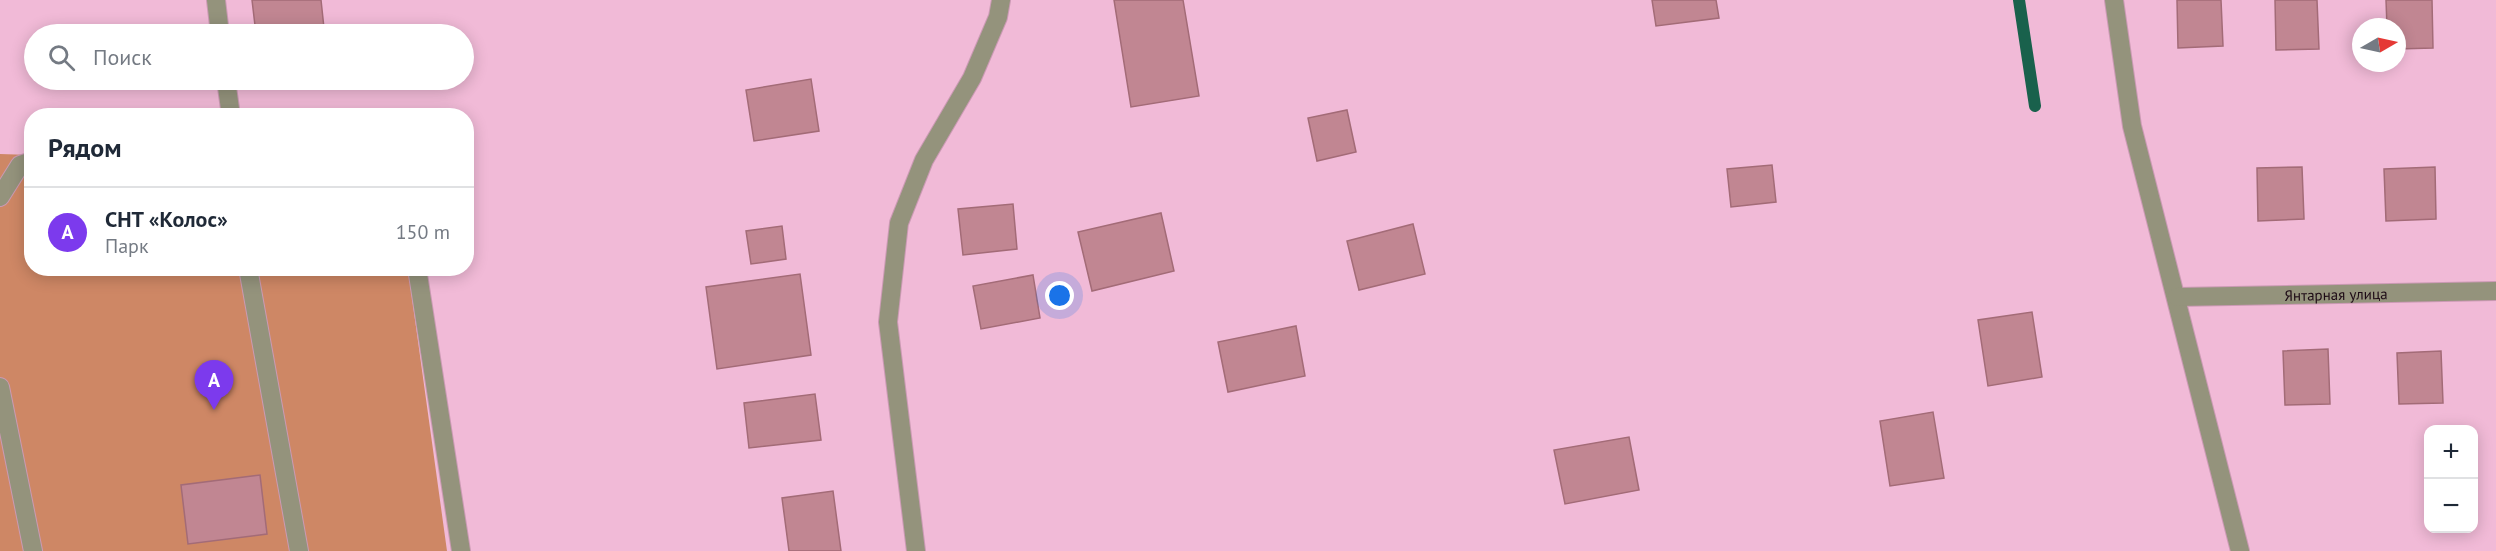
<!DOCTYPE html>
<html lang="ru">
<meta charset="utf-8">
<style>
:root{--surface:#fff;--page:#f2f2f3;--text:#1f2937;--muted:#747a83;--line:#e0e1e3;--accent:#7c3aed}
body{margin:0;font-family:"PT Sans",sans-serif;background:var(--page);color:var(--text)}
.controls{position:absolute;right:18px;bottom:18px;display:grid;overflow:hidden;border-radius:12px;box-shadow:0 3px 15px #0003}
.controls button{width:54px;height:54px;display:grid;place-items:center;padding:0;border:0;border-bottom:2px solid var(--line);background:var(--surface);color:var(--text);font:30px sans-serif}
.compass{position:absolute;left:2352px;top:18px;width:54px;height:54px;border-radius:50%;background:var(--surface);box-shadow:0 3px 15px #0003;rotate:81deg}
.you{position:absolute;left:1060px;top:296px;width:21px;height:21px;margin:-15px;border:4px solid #fff;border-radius:50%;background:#1a73e8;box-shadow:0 0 0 9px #1a73e833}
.badge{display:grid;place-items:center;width:39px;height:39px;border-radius:50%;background:var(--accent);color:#fff;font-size:20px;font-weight:700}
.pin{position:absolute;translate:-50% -50px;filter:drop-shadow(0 2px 3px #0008)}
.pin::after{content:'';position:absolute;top:32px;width:21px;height:18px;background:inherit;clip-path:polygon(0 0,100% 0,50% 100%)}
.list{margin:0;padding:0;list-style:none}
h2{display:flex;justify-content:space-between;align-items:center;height:78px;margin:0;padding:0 24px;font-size:26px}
h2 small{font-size:20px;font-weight:400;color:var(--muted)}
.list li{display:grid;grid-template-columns:39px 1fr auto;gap:18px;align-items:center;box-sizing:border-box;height:90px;padding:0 24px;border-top:2px solid var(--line)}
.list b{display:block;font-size:22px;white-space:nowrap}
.list p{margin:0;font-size:20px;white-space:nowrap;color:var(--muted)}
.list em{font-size:20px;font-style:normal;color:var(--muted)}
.icon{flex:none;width:33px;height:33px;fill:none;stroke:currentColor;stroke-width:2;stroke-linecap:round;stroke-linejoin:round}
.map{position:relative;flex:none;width:2496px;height:551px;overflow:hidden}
.search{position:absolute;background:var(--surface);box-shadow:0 3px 15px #0003;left:24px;top:24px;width:450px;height:66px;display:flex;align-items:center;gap:15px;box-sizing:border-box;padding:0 21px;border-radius:33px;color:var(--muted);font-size:22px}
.panel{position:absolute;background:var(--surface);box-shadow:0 3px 15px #0003;left:24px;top:108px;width:450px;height:168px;border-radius:24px}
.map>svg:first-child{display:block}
</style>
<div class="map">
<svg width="2496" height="551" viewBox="0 0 2496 551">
<rect width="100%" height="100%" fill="#f1bad7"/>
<path fill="#ce8765" d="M0,154L31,155L32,268L408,269L447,551H0Z"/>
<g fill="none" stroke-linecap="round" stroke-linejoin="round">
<path stroke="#19614c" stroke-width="12" d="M2019,0L2035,106"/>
</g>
<g fill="#c18692" stroke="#a36b77" stroke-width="1.5">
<path d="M252,0H321L324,28L256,34Z"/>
<path d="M1114,0H1183L1199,96L1131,107Z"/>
<path d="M1652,0H1716L1719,18L1656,26Z"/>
<path d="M2177,0H2221L2223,46L2178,48Z"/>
<path d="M2275,0H2317L2319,49L2276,50Z"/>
<path d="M2386,0H2432L2433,48L2397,49V27H2387Z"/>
<path d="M811,79L819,131L754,141L746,90Z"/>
<path d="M1347,110L1356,152L1317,161L1308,118Z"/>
<path d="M1772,165L1776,202L1731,207L1727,169Z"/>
<path d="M2302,167L2304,219L2258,221L2257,168Z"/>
<path d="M2435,167L2436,219L2386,221L2384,169Z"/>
<path d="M1013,204L1017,249L963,255L958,209Z"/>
<path d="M1161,213L1174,271L1092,291L1078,232Z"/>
<path d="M1413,224L1425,274L1359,290L1347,241Z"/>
<path d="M782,226L786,259L751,264L746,231Z"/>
<path d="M800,274L811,355L717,369L706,287Z"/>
<path d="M1033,275L1040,318L981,329L973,286Z"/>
<path d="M2032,312L2042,377L1988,386L1978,320Z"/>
<path d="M1296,326L1305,376L1228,392L1218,342Z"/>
<path d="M2328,349L2330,404L2285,405L2283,351Z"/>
<path d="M2441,351L2443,403L2399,404L2397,353Z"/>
<path d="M815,394L821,440L749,448L744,403Z"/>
<path d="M1933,412L1944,478L1890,486L1880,421Z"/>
<path d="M1629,437L1639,490L1565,504L1554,450Z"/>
<path d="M260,475L267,534L188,544L181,485Z"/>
<path d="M833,491L841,551H789L782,498Z"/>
</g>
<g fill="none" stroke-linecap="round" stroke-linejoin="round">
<defs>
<g id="street">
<path d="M216,0L220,34"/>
<path d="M2114,0L2132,126L2240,551"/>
<path d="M226,80L231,116"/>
<path d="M0,197L20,165L32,161"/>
<path d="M248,268L299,551"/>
<path d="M417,268L461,551"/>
<path id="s1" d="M2177,297L2496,291"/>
<path d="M0,387L33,551"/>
<path d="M916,551L888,322L899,223L924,160L972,78L998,17L1001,0"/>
</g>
</defs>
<use href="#street" stroke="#cb9ab4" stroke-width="20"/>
<use href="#street" stroke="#94937c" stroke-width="18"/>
</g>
<g text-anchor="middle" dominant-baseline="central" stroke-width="4.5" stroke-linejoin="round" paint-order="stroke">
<g font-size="15" fill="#1d0a15" stroke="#ffc7e4">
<text stroke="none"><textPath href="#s1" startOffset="159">Янтарная улица</textPath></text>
</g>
</g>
</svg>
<div class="controls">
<button>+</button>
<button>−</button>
</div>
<svg class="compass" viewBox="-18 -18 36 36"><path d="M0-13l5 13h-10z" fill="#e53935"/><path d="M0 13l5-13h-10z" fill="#747a83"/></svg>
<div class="you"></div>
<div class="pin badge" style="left:214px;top:410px">A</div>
<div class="search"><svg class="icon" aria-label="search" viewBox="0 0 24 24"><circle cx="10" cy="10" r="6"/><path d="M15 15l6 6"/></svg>Поиск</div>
<section class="panel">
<h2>Рядом<small></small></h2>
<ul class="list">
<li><span class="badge">A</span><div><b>СНТ «Колос»</b><p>Парк</p></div><em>150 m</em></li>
</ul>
</section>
</div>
